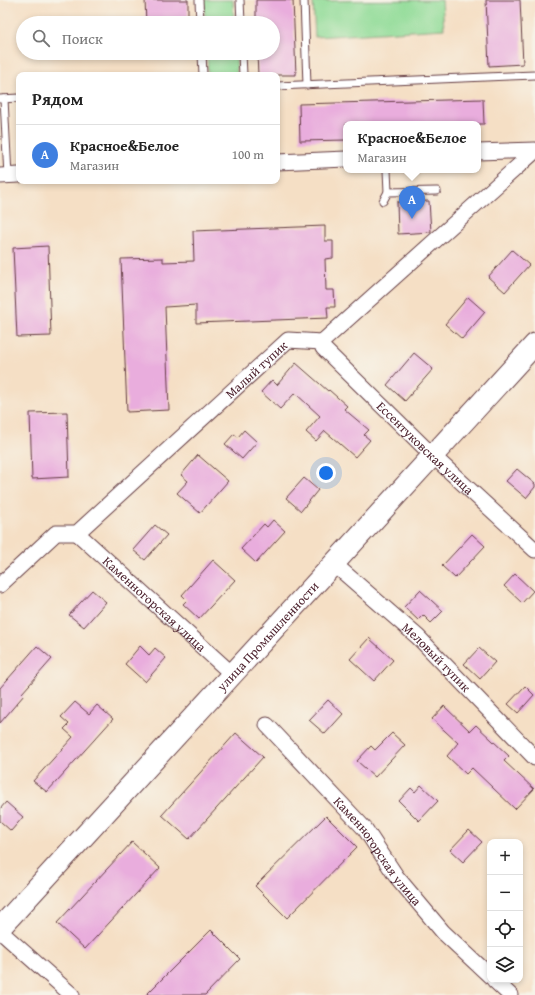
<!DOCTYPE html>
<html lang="ru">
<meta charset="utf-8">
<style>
:root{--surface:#fff;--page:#f6f6f6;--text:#222;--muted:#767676;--line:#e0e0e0;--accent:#0b8043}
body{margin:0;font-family:"Gentium Book Plus",serif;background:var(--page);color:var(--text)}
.controls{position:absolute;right:12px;bottom:12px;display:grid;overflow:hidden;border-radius:8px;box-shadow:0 2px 6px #0003}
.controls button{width:36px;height:36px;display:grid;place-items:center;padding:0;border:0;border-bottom:1px solid var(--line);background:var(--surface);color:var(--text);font:20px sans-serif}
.you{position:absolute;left:326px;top:473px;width:14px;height:14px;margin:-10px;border:3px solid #fff;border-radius:50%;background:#1a73e8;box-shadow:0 0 0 6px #1a73e833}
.badge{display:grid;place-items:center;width:26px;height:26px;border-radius:50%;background:var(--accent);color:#fff;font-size:13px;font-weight:700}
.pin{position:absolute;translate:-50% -33px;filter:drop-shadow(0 1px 2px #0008)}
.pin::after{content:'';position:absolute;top:21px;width:14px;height:12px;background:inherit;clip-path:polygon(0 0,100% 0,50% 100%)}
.popup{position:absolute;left:343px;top:121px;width:138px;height:52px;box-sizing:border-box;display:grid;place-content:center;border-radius:8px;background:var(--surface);filter:drop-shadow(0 1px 3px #0005);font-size:13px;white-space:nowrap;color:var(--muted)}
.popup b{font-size:15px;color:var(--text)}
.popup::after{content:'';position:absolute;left:50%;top:100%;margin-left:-8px;border:8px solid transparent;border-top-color:var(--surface)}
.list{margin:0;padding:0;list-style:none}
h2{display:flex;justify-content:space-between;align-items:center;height:52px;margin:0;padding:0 16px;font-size:17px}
h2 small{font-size:13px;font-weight:400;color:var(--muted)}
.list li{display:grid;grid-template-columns:26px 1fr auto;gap:12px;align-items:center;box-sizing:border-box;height:60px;padding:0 16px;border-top:1px solid var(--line)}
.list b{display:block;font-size:15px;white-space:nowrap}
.list p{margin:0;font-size:13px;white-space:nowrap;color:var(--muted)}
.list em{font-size:13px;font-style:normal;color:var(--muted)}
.icon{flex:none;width:22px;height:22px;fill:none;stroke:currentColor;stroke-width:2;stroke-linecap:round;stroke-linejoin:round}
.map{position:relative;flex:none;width:535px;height:995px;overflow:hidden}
.search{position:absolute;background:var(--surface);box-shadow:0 2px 6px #0003;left:16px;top:16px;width:264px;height:44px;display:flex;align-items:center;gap:10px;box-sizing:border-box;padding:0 14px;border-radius:22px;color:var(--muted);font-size:15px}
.panel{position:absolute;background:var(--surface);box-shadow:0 2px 6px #0003;left:16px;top:72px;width:264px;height:112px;border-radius:8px}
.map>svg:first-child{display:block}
</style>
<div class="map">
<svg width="535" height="995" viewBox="0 0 535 995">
<rect width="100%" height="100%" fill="#f7f3e8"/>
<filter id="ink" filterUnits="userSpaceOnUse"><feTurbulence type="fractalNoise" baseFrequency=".025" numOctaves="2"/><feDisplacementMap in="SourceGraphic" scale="8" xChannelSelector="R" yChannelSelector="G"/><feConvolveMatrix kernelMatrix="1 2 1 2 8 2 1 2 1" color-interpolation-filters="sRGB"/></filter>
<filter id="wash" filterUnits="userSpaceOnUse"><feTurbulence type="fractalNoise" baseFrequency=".012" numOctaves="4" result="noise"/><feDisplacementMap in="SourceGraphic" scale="16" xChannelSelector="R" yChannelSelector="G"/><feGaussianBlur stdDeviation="0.9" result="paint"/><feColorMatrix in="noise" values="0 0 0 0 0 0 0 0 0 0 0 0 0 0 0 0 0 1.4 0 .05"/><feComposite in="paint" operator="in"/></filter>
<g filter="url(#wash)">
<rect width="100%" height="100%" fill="#f5dfc5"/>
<g fill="#91dc98" stroke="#6e7e62">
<path d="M204,0H233L234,23H205Z"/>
<path d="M442,0L444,29L315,37L313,1Z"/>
<path d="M207,53H236L237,75H208Z"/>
</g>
<g id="blocks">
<g fill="#e9addd">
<path d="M145,0H188V23H146Z"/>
<path d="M256,0H293L296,75H258L257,53H273V23H256Z"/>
<path d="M486,0H520L523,64L489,66Z"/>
<path d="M483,99L484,124H346V140L300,141L299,104Z"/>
<path d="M429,201L431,232L398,234L397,202Z"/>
<path d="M325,226V241H333V258L325,259L326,290H334L335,307H327L328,318L196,323V305L165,307L169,410L127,412L121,259L163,258V262L194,261L193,231Z"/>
<path d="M48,246L51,336L17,337L13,248Z"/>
<path d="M512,250L529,265L505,292L488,277Z"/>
<path d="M468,297L485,312L462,339L445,324Z"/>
<path d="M414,353L433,369L405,401L387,385Z"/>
<path d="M296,363L328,391L329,390L347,406L344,409L369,430L364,435L370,440L355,457L325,431L316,441L306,432L320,416L295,393L280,409L261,392L272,380L277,385Z"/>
<path d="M67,412L69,477L32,479L30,413Z"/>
<path d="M244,430L257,442L242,459L225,444L234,434L238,437Z"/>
<path d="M198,455L228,481L200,513L177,493L188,481L181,475Z"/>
<path d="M517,469L535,484V487L526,498L506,481Z"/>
<path d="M304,478L318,490L301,511L286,498Z"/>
<path d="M273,520L285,531L256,563L241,549L264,524L267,527Z"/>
<path d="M155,525L167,535L145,560L133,550Z"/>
<path d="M472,534L485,546L455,578L442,566Z"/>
<path d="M213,560L235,580L199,619L183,604L187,600L182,595Z"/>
<path d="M515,574L533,591L522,603L504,586Z"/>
<path d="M92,590L106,602L84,627L69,615Z"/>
<path d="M420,590L443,611L431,623L423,615L418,620L404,607Z"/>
<path d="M369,638L393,660L374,681L350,659Z"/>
<path d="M37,646L52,659L22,693L24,695L0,723V688Z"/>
<path d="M140,646L149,655L155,648L166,658L145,682L125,664Z"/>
<path d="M479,648L495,662L480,679L464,664Z"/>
<path d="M525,686L534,695L518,713L508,704Z"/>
<path d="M328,700L343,714L325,734L309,720Z"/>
<path d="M75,702L89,714L97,705L113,719L47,792L33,781L73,737L64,729L69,724L61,717Z"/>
<path d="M444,706L470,731L476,725L509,756L504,761L534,789L515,809L472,768L466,774L447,756L458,743L432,719Z"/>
<path d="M236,733L263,757L189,839L162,815Z"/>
<path d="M392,733L405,745L375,777L357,761L371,746L375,750Z"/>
<path d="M421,785L438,801L419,821L399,801L411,788L415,792Z"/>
<path d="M6,802L23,817L11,831L0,821V809Z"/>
<path d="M326,816L357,847L287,918L255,886Z"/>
<path d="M469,830L482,842L463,862L450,850Z"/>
<path d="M132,842L160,868L85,949L57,923Z"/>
<path d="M211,930L240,959L205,995H146Z"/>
</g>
</g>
</g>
<g filter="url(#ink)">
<use href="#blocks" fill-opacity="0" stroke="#643c42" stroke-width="1"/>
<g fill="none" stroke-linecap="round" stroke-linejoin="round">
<defs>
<g id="service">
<path d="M199,0L200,23"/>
<path d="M240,0L241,23"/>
<path d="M304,0L307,85"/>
<path d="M202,53L203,75"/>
<path d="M242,53L243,75"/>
<path d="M277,86L535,75"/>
<path d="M0,99L19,98"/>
<path d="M4,99L8,176"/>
<path d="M387,170L388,192L437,191"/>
<path d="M383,201L388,192"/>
</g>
<g id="minor">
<path d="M478,152L535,150"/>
<path d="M277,162L346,159"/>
<path d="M0,176L19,175"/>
<path id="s1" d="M322,342L323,348L432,455L535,550"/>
<path id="s2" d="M77,533L232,674"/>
<path id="s3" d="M333,563L418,637L535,758"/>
<path id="s4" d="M0,585L56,533H77L288,340L322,342L535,151"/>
<path id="s5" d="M267,725L365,829L396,876L443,932L490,976"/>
<path d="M0,931L72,995"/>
<path d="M494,980L510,995"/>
</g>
<g id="secondary">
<path id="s6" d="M0,928L535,344"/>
</g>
</defs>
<use href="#service" stroke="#643c42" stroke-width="9"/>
<use href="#minor" stroke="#643c42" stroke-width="17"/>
<use href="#secondary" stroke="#643c42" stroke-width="23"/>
<use href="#service" stroke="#fff" stroke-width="7"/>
<use href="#minor" stroke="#fff" stroke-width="15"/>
<use href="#secondary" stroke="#fff" stroke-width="21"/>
</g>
</g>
<g text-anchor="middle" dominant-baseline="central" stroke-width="3.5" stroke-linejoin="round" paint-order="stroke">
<g font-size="13" fill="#4a1f2b" stroke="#f7f3e8">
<text stroke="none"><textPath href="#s4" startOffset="340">Малый тупик</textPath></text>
<text stroke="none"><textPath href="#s1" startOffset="149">Ессентуковская улица</textPath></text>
<text stroke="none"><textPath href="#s2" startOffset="105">Каменногорская улица</textPath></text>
<text stroke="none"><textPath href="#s6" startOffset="396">улица Промышленности</textPath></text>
<text stroke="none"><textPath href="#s3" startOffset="140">Меловый тупик</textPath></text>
<text stroke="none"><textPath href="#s5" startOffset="168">Каменногорская улица</textPath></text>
</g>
</g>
</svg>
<div class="controls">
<button>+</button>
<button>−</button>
<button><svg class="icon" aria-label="locate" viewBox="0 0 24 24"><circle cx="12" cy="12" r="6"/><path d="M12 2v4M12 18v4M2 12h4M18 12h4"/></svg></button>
<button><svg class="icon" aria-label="layers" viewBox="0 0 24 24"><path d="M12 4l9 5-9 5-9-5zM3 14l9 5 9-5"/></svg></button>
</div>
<div class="you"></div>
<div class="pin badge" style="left:412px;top:219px;background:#3f7fe0">A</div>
<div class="popup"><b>Красное&amp;Белое</b>Магазин</div>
<div class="search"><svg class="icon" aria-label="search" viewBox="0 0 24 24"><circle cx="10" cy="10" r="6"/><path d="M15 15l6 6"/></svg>Поиск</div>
<section class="panel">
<h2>Рядом<small></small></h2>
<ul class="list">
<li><span class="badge" style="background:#3f7fe0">A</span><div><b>Красное&amp;Белое</b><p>Магазин</p></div><em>100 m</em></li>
</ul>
</section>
</div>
